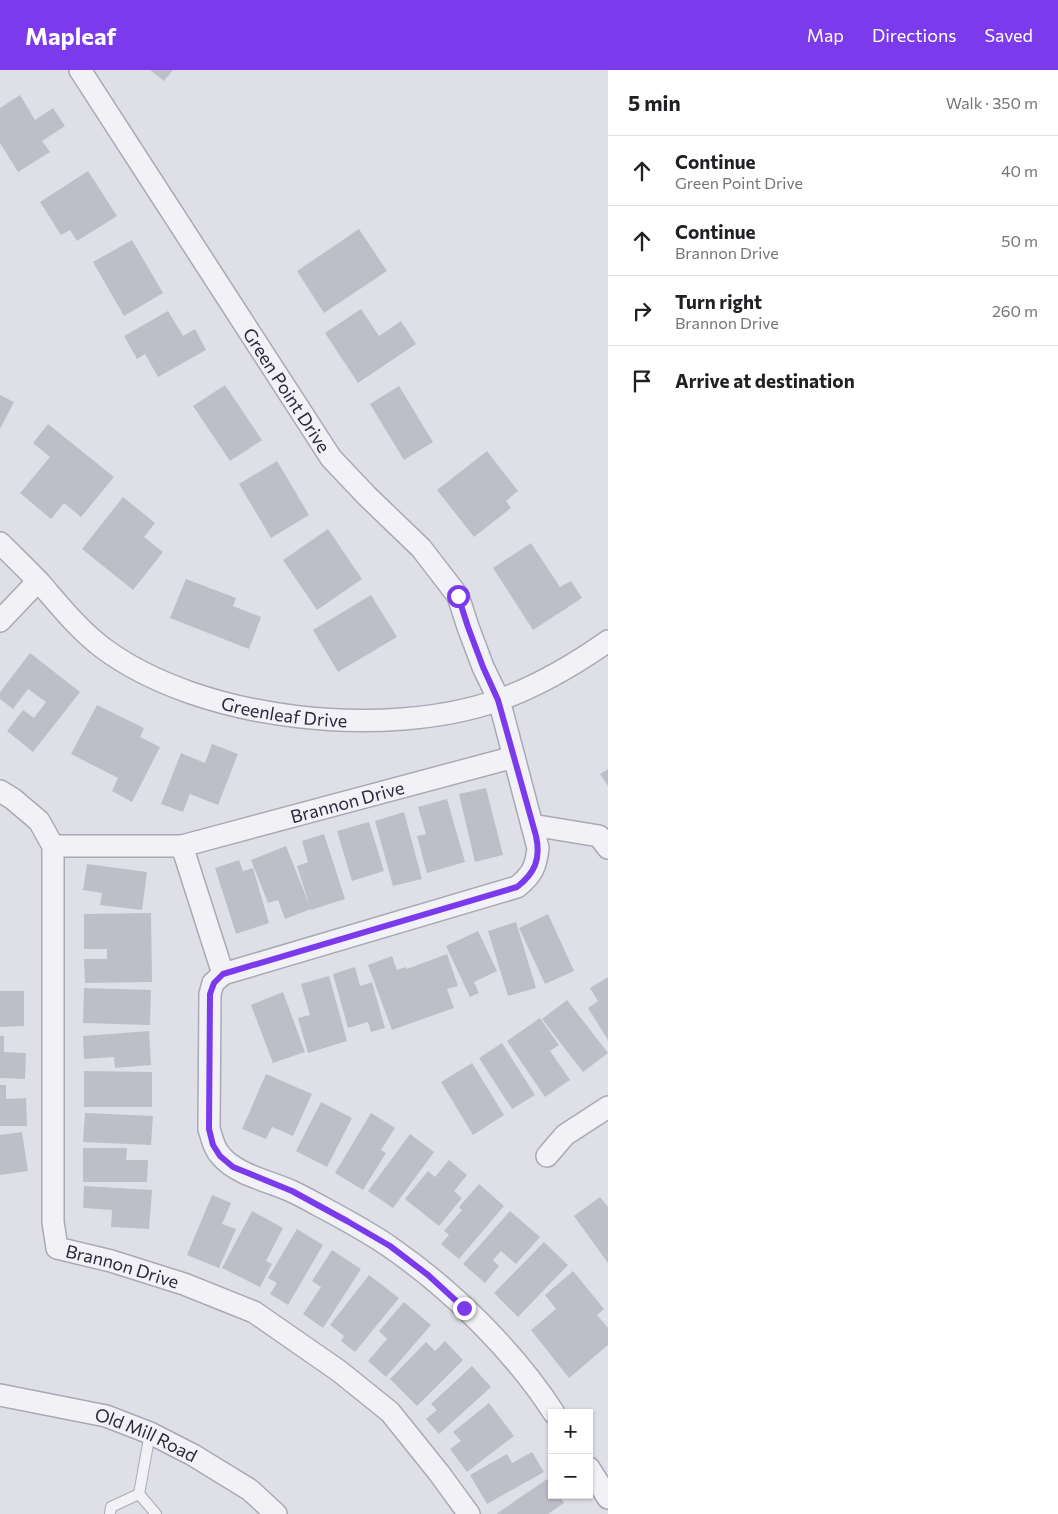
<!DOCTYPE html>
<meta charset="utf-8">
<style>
:root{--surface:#fff;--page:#f6f6f6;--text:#202124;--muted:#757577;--line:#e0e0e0;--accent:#7c3aed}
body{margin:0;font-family:Commissioner,sans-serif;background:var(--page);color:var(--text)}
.controls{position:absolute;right:15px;bottom:15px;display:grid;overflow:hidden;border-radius:0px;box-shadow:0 1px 4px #0004}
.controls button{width:45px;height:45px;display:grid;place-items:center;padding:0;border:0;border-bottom:1px solid var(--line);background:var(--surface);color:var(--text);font:25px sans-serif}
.stop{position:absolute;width:15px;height:15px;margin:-11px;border:4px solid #7c3aed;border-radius:50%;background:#fff}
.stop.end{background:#7c3aed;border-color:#fff;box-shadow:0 1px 5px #0008}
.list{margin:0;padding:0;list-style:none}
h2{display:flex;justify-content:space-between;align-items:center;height:65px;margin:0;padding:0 20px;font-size:21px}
h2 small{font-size:16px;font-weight:400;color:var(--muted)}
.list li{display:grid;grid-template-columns:32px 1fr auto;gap:15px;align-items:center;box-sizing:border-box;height:70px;padding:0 20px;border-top:1px solid var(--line)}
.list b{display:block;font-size:19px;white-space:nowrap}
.list p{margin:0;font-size:16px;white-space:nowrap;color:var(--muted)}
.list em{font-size:16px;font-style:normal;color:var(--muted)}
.icon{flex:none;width:28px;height:28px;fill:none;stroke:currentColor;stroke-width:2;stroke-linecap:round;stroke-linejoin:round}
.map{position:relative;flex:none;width:608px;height:1444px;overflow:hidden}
header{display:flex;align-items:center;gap:30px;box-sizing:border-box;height:70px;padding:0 25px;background:var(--accent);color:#fff}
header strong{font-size:24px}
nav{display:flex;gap:28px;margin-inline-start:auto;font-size:18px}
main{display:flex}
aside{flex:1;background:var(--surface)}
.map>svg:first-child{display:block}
</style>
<header>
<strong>Mapleaf</strong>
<nav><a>Map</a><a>Directions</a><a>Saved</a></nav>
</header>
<main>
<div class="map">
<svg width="608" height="1444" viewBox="0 0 608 1444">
<rect width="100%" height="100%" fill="#dfe0e7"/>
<g fill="#bdbeca">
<path d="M150,0H173L164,11Z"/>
<path d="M20,25L35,50L53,38L65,56L42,71L50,82L18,102L0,73V38Z"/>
<path d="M88,101L117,146L77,171L70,160L61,165L40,132Z"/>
<path d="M359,159L387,201L324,243L297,201Z"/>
<path d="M132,170L163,223L124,246L93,192Z"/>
<path d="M361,239L379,266L401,251L416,274L358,313L325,263Z"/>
<path d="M168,241L183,266L195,259L206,280L158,307L145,284L137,289L124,266Z"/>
<path d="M225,315L262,370L230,391L193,336Z"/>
<path d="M399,316L433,372L404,390L370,334Z"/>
<path d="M0,325L14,332L0,359Z"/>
<path d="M48,354L114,407L81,447L64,433L51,449L20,423L50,387L33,373Z"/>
<path d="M487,381L518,421L506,431L511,438L474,467L437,420Z"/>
<path d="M277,391L309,445L271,468L239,414Z"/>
<path d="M123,427L155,453L144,467L163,482L133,520L82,479Z"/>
<path d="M328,459L362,509L317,540L283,490Z"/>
<path d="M531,473L560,517L571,511L582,528L533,560L493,498Z"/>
<path d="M186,509L236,528L233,536L261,547L249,579L170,548Z"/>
<path d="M371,525L397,567L338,602L313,560Z"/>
<path d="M30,583L80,622L33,682L7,661L23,640L34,648L46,632L28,619L13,639L0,629V622Z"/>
<path d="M97,635L144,658L140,667L160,677L132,732L112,721L118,708L71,684Z"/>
<path d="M212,674L238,684L218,735L190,724L183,742L161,734L181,683L205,693Z"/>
<path d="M608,699V716L600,704Z"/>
<path d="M486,718L503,785L475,792L459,724Z"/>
<path d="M447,729L465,792L427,803L417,766L426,764L418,737Z"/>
<path d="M404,742L422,809L393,816L375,751Z"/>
<path d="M369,752L384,801L352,811L337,761Z"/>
<path d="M324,764L345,829L311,840L297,796L308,792L302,771Z"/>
<path d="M286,776L311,839L285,849L278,830L268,833L251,790Z"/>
<path d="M239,790L243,801L253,798L269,853L236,864L215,798Z"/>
<path d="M87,794L147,802L142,840L100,835L102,823L83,820Z"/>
<path d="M151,843L152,912L85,913L84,889H107V879H84V844Z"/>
<path d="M548,844L574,901L545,914L519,858Z"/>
<path d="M516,852L536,918L508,926L488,861Z"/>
<path d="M478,861L497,901L474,912L479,923L470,927L446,876Z"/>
<path d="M447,884L458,916L447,919L454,938L392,960L368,895L392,886L397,900L406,897L407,899Z"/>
<path d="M355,897L360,916L372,912L385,958L371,962L368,952L348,958L333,904Z"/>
<path d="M329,906L347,971L308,983L298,948L310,945L301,914Z"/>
<path d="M608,907V970L588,938L598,931L590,918Z"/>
<path d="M84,918L151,920L150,955L83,953Z"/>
<path d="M0,921H24V956L0,957Z"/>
<path d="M283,922L305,982L273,993L251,935Z"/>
<path d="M567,930L608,983L583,1002L542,949Z"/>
<path d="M540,948L559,975L550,981L570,1010L545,1027L507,971Z"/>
<path d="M149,961L151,995L115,998L114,987L84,989L83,966Z"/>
<path d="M0,966H4V982L26,983L25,1009L0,1008Z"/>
<path d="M502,973L535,1025L512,1039L479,988Z"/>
<path d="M472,993L504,1045L473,1065L441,1012Z"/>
<path d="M84,1001L152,1002V1037H84Z"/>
<path d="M266,1004L312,1024L293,1066L272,1057L266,1069L242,1059Z"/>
<path d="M0,1015H6V1029L26,1028L27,1056H0Z"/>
<path d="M321,1032L352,1048L327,1097L296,1081Z"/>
<path d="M85,1043L153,1046L151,1075L83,1072Z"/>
<path d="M371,1043L395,1058L381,1080L386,1083L363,1120L335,1103Z"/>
<path d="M22,1062L28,1101L0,1105V1065Z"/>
<path d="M410,1064L434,1082L393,1138L368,1121Z"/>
<path d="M83,1078H127L126,1090H148L147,1112H83Z"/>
<path d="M449,1090L467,1105L454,1121L462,1128L439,1156L405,1129L428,1101L435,1107Z"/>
<path d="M479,1114L504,1136L459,1189L441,1174L449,1165L444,1161L462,1140L459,1137Z"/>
<path d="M84,1116L152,1120L149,1159L111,1157L112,1140L83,1138Z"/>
<path d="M212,1125L231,1133L222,1154L236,1159L219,1198L187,1185Z"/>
<path d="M600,1127L608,1137V1193L574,1146Z"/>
<path d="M252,1141L283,1158L266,1191L272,1194L260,1217L222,1198Z"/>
<path d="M510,1141L540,1167L516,1194L501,1181L493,1190L499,1196L485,1213L463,1194Z"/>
<path d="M297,1159L323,1175L288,1235L270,1224L277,1213L268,1208Z"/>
<path d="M544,1172L568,1195L518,1247L494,1223Z"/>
<path d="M332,1180L361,1199L323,1258L303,1244L321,1217L312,1211Z"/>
<path d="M573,1201L604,1239L597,1245L608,1258V1275L569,1308L531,1260L556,1239L545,1225Z"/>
<path d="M369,1205L399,1228L355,1282L341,1271L344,1266L330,1255Z"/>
<path d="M404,1232L431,1255L386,1307L368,1291L387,1269L379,1261Z"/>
<path d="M445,1271L463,1290L417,1336L390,1309L426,1272L435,1281Z"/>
<path d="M472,1296L491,1317L439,1364L426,1349L437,1340L431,1334Z"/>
<path d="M489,1333L514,1366L467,1402L450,1379L461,1371L453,1362Z"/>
<path d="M532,1382L544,1402L487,1434L470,1405L507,1384L512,1393Z"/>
<path d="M547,1409L552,1415V1425H559L564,1433L548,1444H496Z"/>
</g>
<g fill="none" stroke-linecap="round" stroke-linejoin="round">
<defs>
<g id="service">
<path d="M139,1424L150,1363"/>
<path d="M139,1424L156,1444"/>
<path d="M110,1444L111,1437L139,1424"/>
</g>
<g id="minor">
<path id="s1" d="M80,0L331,388L367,426L421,478L458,526L468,557L483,597L499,630L538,778C536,797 532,805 517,817L223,904"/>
<path id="s2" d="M0,473C13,486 27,499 40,513C60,536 79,560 103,578C201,651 385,670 499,630C538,616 574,595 608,571"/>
<path d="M0,551L38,511"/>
<path id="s3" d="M0,721L13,729L39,751L53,776V1152L57,1178L111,1191L184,1214L254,1242L339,1301L390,1342L439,1403L469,1444"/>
<path d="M532,755L599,766L608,778"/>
<path id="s4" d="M53,776H182L514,687"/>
<path d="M182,776L223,904L213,913L210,924L209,1059C212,1068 214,1079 221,1086C237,1105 269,1111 291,1121C300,1125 309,1130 318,1135C342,1148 367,1161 390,1177C451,1219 514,1281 554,1343"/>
<path d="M547,1086L565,1065L608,1037"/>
<path id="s5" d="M0,1325L106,1346L150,1363L193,1385L250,1420L276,1444"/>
<path d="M589,1398L608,1428"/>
</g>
</defs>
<use href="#service" stroke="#a8a9b4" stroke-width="12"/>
<use href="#minor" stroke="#a8a9b4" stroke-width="24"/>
<use href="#service" stroke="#f2f2f6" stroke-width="10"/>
<use href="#minor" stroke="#f2f2f6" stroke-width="21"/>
</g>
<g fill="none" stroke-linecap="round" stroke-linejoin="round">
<path stroke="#7c3aed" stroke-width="6" d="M458,526L468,557L483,597L498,630L536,766C541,789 535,803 517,817L223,904L214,913L210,924L209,1059L213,1075L220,1086L233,1097L292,1121L347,1151L390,1176L428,1205L464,1238"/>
</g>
<g text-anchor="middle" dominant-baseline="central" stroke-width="4" stroke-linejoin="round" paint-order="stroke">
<g font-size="18" fill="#292a3d" stroke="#eeeff5">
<text stroke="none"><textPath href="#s1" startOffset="381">Green Point Drive</textPath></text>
<text stroke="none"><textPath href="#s2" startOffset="342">Greenleaf Drive</textPath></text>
<text stroke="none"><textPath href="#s4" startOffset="300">Brannon Drive</textPath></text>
<text stroke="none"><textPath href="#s3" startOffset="548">Brannon Drive</textPath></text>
<text stroke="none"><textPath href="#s5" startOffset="152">Old Mill Road</textPath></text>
</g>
</g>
</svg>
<div class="controls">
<button>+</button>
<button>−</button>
</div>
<div class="stop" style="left:458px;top:526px"></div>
<div class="stop end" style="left:464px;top:1238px"></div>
</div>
<aside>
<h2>5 min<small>Walk · 350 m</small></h2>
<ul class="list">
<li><svg class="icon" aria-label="ahead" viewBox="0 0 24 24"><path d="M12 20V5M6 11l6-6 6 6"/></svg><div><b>Continue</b><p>Green Point Drive</p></div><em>40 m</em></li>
<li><svg class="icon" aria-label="ahead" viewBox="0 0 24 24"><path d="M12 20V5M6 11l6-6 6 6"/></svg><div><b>Continue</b><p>Brannon Drive</p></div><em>50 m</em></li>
<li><svg class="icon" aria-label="right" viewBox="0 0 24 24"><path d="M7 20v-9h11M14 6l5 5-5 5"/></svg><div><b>Turn right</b><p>Brannon Drive</p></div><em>260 m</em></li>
<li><svg class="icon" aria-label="arrive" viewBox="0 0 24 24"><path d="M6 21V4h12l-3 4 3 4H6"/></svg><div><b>Arrive at destination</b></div></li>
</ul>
</aside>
</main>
